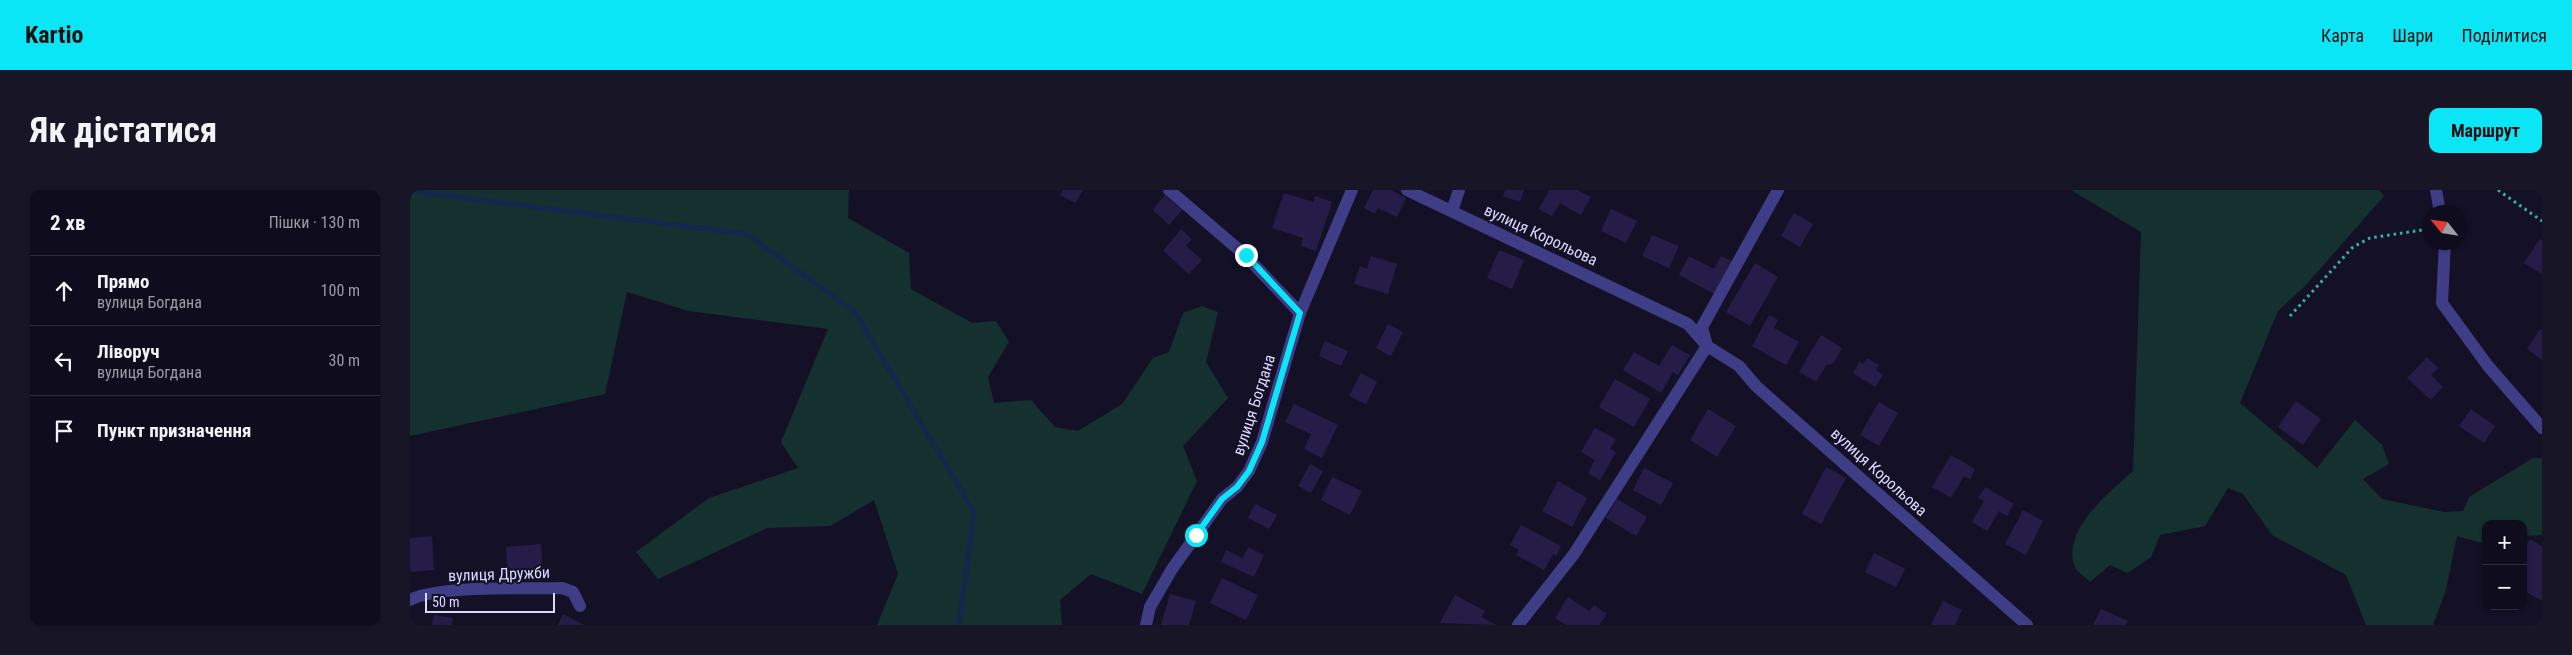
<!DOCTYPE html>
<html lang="uk">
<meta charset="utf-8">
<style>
:root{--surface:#0f0d1d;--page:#181626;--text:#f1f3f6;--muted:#9b9ca4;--line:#2f2d3b;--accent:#0be6f7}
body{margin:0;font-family:"Roboto Condensed",sans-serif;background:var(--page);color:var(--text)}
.controls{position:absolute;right:15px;bottom:15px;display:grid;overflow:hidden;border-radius:10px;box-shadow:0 1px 4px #0004}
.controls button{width:45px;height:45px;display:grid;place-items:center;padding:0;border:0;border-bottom:1px solid var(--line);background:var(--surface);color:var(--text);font:25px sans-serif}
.compass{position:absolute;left:2012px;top:15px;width:45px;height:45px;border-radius:50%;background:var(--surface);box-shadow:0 1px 4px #0004;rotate:300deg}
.scale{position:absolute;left:15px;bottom:12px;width:130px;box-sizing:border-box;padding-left:5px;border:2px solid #dbd8fe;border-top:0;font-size:14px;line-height:18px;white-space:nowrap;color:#dbd8fe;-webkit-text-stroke:4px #141127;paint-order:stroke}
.stop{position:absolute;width:15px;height:15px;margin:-11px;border:4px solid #0be6f7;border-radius:50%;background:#fff}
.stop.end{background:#0be6f7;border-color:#fff;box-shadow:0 1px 5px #0008}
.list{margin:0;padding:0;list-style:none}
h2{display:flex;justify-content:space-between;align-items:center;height:65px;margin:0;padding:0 20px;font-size:21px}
h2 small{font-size:16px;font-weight:400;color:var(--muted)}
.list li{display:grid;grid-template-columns:32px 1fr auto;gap:15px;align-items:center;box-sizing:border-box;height:70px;padding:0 20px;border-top:1px solid var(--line)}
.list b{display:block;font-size:19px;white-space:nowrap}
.list p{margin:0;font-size:16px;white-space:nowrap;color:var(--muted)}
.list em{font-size:16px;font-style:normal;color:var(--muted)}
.icon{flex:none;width:28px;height:28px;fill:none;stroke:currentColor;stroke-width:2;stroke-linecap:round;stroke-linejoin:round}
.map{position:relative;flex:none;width:2132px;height:435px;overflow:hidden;border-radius:10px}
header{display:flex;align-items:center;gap:30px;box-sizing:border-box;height:70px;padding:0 25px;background:var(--accent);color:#111}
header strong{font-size:24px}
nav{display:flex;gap:28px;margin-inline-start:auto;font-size:18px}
.intro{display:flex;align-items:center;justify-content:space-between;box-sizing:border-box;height:120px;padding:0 30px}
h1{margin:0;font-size:35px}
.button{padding:12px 22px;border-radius:10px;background:var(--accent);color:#111;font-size:18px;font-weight:700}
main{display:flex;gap:30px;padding:0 30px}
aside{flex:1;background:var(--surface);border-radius:10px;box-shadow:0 1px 4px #0004}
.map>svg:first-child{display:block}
</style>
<header>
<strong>Kartio</strong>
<nav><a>Карта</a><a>Шари</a><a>Поділитися</a></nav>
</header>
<div class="intro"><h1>Як дістатися</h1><a class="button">Маршрут</a></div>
<main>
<aside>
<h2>2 хв<small>Пішки · 130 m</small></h2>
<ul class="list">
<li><svg class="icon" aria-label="ahead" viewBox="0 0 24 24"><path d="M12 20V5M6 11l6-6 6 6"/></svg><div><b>Прямо</b><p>вулиця Богдана</p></div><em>100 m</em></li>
<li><svg class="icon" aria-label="left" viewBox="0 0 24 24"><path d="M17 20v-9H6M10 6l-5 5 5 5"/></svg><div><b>Ліворуч</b><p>вулиця Богдана</p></div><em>30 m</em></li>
<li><svg class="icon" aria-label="arrive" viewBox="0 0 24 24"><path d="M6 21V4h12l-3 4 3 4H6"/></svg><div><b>Пункт призначення</b></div></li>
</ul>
</aside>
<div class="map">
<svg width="2132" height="435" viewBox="0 0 2132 435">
<rect width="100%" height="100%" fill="#141127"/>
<g fill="#14312f">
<path d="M0,0H439L438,28L499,63L501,99L562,133L586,131L599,152L578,187L584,213L621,210L645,237L668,241L712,214L743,168L759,162L773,123L792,116L808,122L796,172L818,208L773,256L787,291L732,404L681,384L650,410L652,435H467L488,384L464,310L420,336L357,338L248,389L226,362L299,308L388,278L371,252L418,139L279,121L217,102L195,204L0,246Z"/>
<path d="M1661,0H1969L1974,6L1896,95L1868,121L1830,213L1907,278L1945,230L1972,255L1979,274L1953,289L1972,309L2034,322L2053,321L2059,307L2123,268H2132V345L2113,346V334H2076V354L2047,346L2036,400L2023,435H1956L1936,385L1862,345L1833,304L1818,298L1795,336L1750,345L1741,367L1718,383L1700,375L1680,392C1675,387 1666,381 1664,375C1653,338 1700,302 1723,281L1731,42Z"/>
</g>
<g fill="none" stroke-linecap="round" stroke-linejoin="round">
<path stroke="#10284c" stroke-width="5" d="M0,1L337,44L445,122L564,322L549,435"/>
</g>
<g fill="#251d48">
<path d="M653,0H673L665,13L650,5Z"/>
<path d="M963,0H981L996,8L987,27L968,18L965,24L954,18Z"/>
<path d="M1095,0H1114L1110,12L1093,6Z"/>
<path d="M1139,0H1167L1181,7L1171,25L1150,13L1142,26L1129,19Z"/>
<path d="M874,3L903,12L905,6L922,12L906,61L891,56L893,48L862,38Z"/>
<path d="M755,5L772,20L759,35L743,20Z"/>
<path d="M1201,19L1227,31L1216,53L1191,41Z"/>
<path d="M1384,23L1403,34L1390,57L1371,46Z"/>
<path d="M771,39L782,49L776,56L792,70L779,84L753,61Z"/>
<path d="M1242,45L1269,56L1259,78L1232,66Z"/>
<path d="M2130,49L2132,50V84L2114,73Z"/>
<path d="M1089,60L1114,70L1102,99L1077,88Z"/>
<path d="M961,66L987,74L978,104L944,94L950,76L957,79Z"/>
<path d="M1279,66L1304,79L1311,66L1322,71L1304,104L1269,85Z"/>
<path d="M1345,73L1368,87L1340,136L1316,122Z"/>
<path d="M1359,125L1368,130L1364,138L1389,152L1376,175L1342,156Z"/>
<path d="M978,134L993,142L981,166L966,158Z"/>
<path d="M2130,139L2132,140V170L2117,159Z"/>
<path d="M1411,145L1432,158L1423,174L1416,175L1406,192L1389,182Z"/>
<path d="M915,151L938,161L931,176L909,166Z"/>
<path d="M1262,155L1280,165L1268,185L1263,182L1251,203L1213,180L1224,162L1249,176Z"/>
<path d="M2017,167L2028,178L2021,185L2033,197L2021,210L1997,188Z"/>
<path d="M1457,168L1469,175L1466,180L1473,185L1465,197L1443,183L1450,171L1453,174Z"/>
<path d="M951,183L967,192L956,214L939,206Z"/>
<path d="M1205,189L1240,209L1224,237L1189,217Z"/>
<path d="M1886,211L1911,229L1893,255L1868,237Z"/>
<path d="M1469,212L1488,223L1469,256L1450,245Z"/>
<path d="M884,214L928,235L912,268L894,259L901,244L875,232Z"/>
<path d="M1298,219L1326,236L1307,267L1280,250Z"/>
<path d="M2061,219L2085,236L2074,253L2049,236Z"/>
<path d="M1185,238L1206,249L1200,259L1206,262L1190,290L1178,283L1185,270L1171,262Z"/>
<path d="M1541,265L1565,279L1560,289L1554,286L1541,308L1522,297Z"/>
<path d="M900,274L913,281L901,303L888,296Z"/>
<path d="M1416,277L1436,288L1411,334L1392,324Z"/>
<path d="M1234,278L1263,293L1251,315L1223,300Z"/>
<path d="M922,287L952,301L940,325L911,310Z"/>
<path d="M1148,291L1177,308L1162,337L1132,321Z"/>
<path d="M1575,297L1604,314L1597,326L1589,321L1577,341L1562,332L1574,311L1568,308Z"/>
<path d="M1207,309L1237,327L1226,346L1196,328Z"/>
<path d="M845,314L867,325L859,339L838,328Z"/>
<path d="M1613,320L1633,331L1616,365L1595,354Z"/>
<path d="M1111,335L1151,356L1146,366L1143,364L1134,380L1106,365L1109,360L1100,355Z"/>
<path d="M22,346L24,380L0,382V348Z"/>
<path d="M2120,349L2132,356V411L2113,400V360Z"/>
<path d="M131,354L133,385L98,388L96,357Z"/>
<path d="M838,357L854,365L844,387L811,372L816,360L833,368Z"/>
<path d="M1464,363L1495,379L1486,397L1455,382Z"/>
<path d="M812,388L848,405L836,430L800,413Z"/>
<path d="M760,404L786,411L779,435H751Z"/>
<path d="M1045,405L1075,421L1071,427L1086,435L1030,433Z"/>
<path d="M1158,407L1179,421L1184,415L1197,424L1189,435H1156L1145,428Z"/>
<path d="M1533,411L1552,420L1545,435H1521Z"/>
<path d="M1691,419L1718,431L1716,435H1683Z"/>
<path d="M153,424L174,435H148Z"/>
<path d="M24,425L43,428L42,435H22Z"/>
</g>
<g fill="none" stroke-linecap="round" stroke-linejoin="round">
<g stroke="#34b6aa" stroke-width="3" stroke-dasharray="2.5 4" stroke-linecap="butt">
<path d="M2088,0L2132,31"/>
<path d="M1880,126L1943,57L1960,48L2012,40L2020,43"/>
</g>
<g stroke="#3e3d85" stroke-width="12">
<path d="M759,0L835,65L890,123"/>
<path d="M997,0L1278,134L1297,156L1329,176L1346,196L1617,435"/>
<path d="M2026,0L2030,22"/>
<path d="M1042,21L1049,0"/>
<path d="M2035,52L2032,113L2078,176L2132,238"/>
<path d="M0,410C27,395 117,399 152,398L163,402L170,416"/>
<path d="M736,435L740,417L762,379L812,309L827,297L839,281L852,252L890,123L942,0"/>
<path d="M1108,435L1164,364L1297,156L1292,137L1368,0"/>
</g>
</g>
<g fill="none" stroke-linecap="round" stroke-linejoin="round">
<path stroke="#0be6f7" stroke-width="6" d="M786,345L812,309L827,297L839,281L852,252L890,123L836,65"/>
</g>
<g text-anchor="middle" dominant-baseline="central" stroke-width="4" stroke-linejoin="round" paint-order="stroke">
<g font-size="16" fill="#dbd8fe" stroke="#141127">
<text transform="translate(1131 45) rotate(25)">вулиця Корольова</text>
<text transform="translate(844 215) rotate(-72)">вулиця Богдана</text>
<text transform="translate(1469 282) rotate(42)">вулиця Корольова</text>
<text transform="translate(89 384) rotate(-2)">вулиця Дружби</text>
</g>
</g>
</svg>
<div class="controls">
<button>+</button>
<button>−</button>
</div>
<svg class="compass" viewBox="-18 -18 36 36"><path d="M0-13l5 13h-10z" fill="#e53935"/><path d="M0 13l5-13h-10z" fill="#9b9ca4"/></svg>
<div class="scale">50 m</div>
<div class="stop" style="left:786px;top:345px"></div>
<div class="stop end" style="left:836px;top:65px"></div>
</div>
</main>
